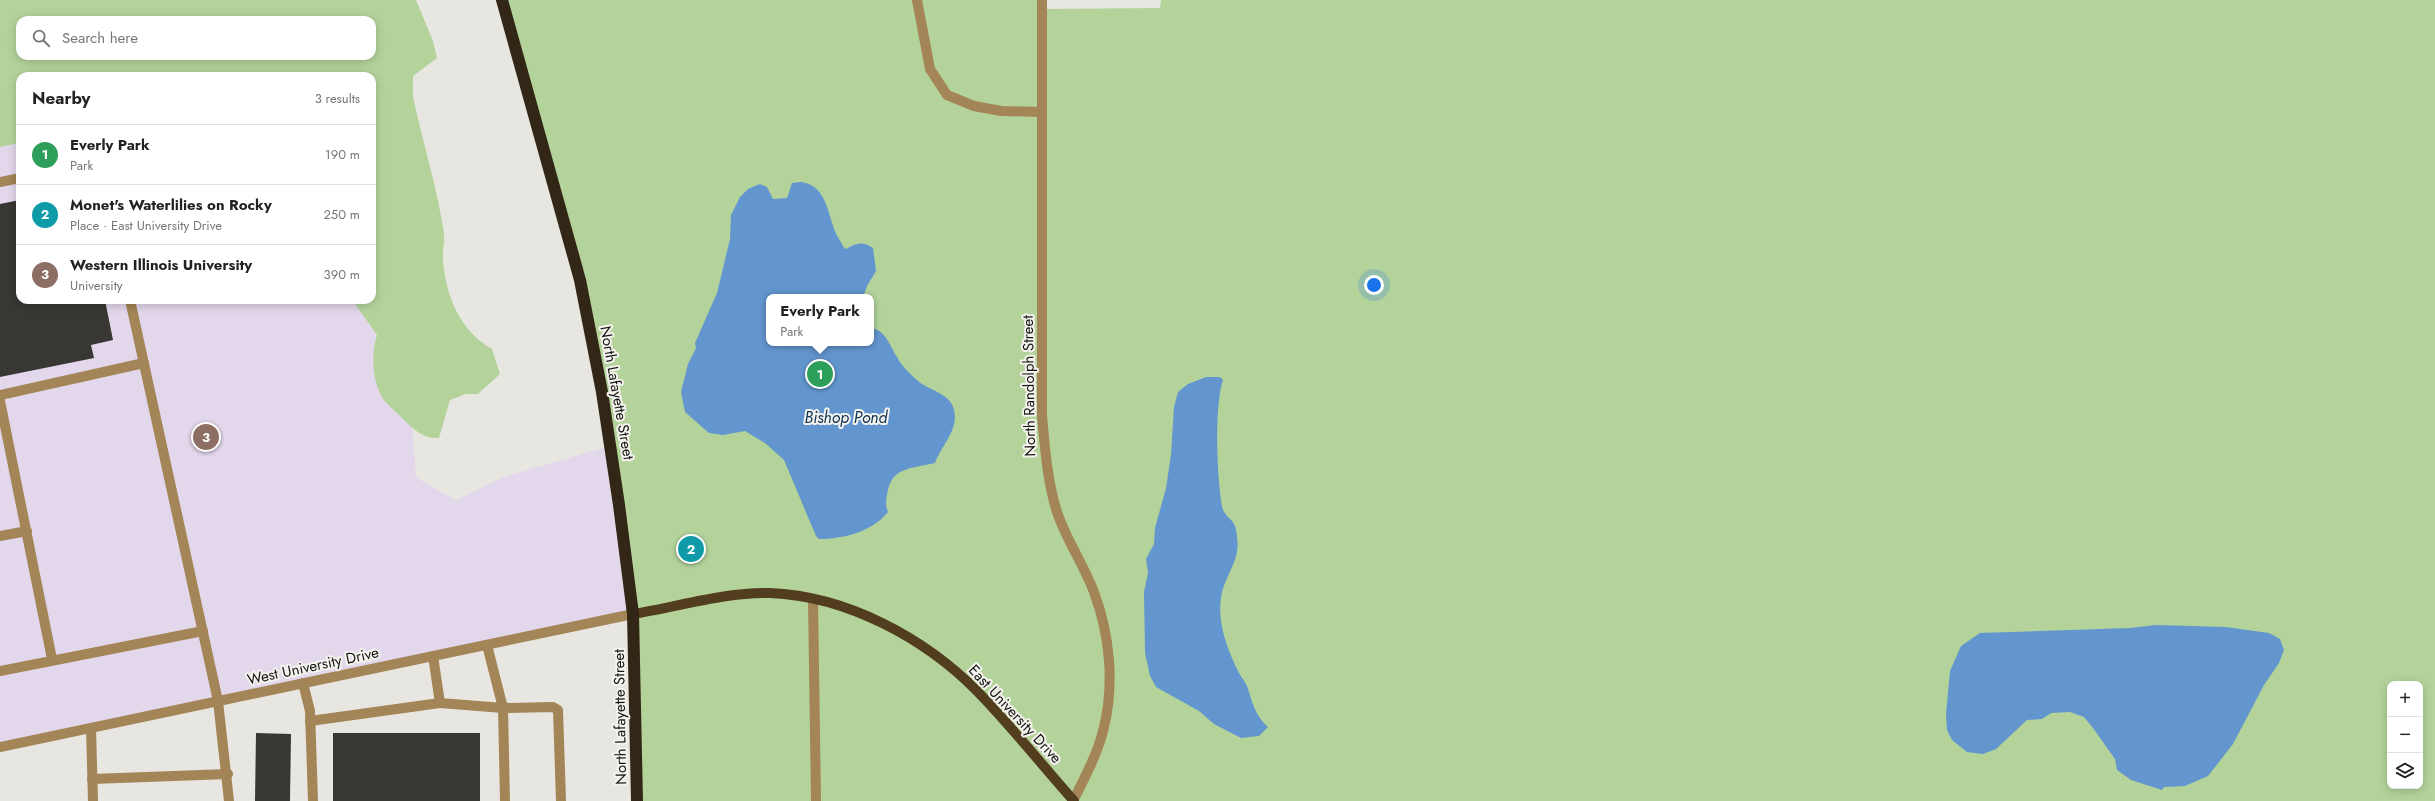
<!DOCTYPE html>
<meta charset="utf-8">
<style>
:root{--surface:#fff;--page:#f6f6f6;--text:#222;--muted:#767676;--line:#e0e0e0;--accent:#4a75e7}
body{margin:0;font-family:Jost,sans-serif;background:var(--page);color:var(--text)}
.controls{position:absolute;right:12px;bottom:12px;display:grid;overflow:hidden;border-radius:8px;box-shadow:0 2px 10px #0003}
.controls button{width:36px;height:36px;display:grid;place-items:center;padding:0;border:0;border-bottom:1px solid var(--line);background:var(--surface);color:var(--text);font:20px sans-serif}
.you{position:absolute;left:1374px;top:285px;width:14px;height:14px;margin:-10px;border:3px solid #fff;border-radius:50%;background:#1a73e8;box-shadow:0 0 0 6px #1a73e833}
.badge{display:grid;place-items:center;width:26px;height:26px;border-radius:50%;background:var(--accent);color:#fff;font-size:13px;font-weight:700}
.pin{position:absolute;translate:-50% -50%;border:2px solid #fff;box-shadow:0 1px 4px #0006}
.popup{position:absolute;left:766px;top:294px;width:108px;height:52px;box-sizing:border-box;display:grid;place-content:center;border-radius:8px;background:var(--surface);filter:drop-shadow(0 1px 3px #0005);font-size:13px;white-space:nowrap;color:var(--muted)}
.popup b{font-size:15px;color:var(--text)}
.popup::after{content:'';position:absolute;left:50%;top:100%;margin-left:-8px;border:8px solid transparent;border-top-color:var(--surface)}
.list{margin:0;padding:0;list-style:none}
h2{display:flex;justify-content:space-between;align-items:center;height:52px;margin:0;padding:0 16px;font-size:17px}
h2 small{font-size:13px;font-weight:400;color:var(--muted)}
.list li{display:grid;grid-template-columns:26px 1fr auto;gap:12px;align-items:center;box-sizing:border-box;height:60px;padding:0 16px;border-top:1px solid var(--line)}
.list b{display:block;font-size:15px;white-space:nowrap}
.list p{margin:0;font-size:13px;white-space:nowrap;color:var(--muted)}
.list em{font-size:13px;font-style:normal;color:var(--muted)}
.icon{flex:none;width:22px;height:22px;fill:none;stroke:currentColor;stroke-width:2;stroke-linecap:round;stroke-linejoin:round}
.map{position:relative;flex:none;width:2435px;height:801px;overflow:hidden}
.search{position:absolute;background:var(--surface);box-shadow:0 2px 10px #0003;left:16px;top:16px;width:360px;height:44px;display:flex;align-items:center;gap:10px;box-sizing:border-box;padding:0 14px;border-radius:12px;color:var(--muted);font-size:15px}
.panel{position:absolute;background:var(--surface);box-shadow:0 2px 10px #0003;left:16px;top:72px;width:360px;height:232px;border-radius:12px}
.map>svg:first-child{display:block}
</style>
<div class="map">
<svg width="2435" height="801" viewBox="0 0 2435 801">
<rect width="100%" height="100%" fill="#e8e6e0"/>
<path fill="#e2d7eb" d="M20,143V300H352L377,335L374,345L412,427L416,477L425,483L456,500L504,477L610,446L633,614L0,747V147Z"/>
<g fill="#b4d39b" fill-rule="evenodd">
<path d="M0,0H416L433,41L437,58L413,76V97C423,142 437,188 444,233C445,242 442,252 443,261C446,296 460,331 492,349L500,374L478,394H466L450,400L439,438C424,439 414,430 403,419C397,412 388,406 383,399C372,381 371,354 377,335L352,300H372V76H20V143L0,147ZM20,20H372V56H20Z"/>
<path d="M503,0H1043V9L1160,8L1161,0H2435V801H637L635,635L580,280ZM769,297H871V343H769ZM2390,684H2420V786H2390Z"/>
</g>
<g fill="#6396cf">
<path d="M801,182C830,186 827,220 839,239C842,243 842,246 846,249C856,243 863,241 873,248L876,271L867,286L863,297H769V343H871V326L872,328C886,331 890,346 897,357C901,365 910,374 917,380C927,390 951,393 954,410C959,430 941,446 935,463C916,468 893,466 888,490C886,498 885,505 888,512C872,532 843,539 819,539L816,536L784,460L765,443L745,431L723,435L709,433L685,412L681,392L688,364L696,348L695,343L717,293L730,239L731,215L740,197L748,189L760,184L767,187L773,199L787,198L792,183Z"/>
<path d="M1206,377H1220L1223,380C1214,406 1217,479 1222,506C1224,517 1233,519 1235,526C1236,529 1237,534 1237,538C1241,560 1224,576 1221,598C1217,623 1228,651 1239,673C1241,677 1245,681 1247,686C1252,701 1255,716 1268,727L1259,736L1241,738L1214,724L1199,711L1156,687L1150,676L1145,653L1144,592L1148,573L1146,559L1154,544L1155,528L1166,488L1171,455L1174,407L1178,392L1188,384Z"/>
<path d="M2156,625L2226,627L2269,633L2280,639L2284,650L2279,663L2264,685L2233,744L2208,776L2185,786L2164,787L2162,790L2131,780L2117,770L2115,759L2093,728L2084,717L2070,712L2051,713L2042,719L2027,720L1996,749L1983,754L1967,752L1952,740L1947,730L1946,714L1950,671L1961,646L1980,633L2130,628Z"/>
</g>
<g fill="#393733">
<path d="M20,200V300H105L113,340L91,345L94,358L0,377V204Z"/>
<path d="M256,733L291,734L290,801H255Z"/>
<rect x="333" y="733" width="147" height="68"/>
</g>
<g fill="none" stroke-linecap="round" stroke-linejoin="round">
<g stroke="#a38557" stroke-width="10">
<path d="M917,0L930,69L947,95L974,106L1001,111L1042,112"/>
<path d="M1042,0V416C1045,448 1047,478 1056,509C1065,538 1083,563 1094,592C1110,635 1115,686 1103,731C1097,755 1084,779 1073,801"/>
<path d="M0,182L20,178"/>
<path d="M130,300L218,701L229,801"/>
<path d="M0,395L144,363"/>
<path d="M0,401L52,659"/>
<path d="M0,536L27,531"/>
<path d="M813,599L816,801"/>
<path d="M487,645L503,708L553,707L558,710L561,801"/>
<path d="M433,656L440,703L503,708L505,801"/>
<path d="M0,671L203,631"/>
<path d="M303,683L310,711L313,801"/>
<path d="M310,721L440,703"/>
<path d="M91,728L93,801"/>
<path d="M0,747L633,614"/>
<path d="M92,779L228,774"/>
</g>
<path stroke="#523e1e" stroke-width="10" d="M633,614C678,607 724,592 770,593C847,596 925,638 978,692C1012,727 1042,765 1074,801"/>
<path stroke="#322716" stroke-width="12" d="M502,0L580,280L602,392L619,505L633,614L637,801"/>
</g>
<g text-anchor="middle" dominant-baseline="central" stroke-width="4" stroke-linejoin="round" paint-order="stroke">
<g font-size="15" fill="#151412" stroke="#f5f3ee">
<text transform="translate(1029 386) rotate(-91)">North Randolph Street</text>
<text transform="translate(617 393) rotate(80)">North Lafayette Street</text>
<text transform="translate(313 666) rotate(-12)">West University Drive</text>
<text transform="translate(1015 714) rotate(47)">East University Drive</text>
<text transform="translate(620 717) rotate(-91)">North Lafayette Street</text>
</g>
<g font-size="16" font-style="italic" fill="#0b3156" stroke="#f5f3ee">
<text x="846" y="417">Bishop Pond</text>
</g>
</g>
</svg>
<div class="controls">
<button>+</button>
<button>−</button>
<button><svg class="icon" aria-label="layers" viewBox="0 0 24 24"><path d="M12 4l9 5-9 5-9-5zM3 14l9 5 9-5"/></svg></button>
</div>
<div class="you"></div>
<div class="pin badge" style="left:820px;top:374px;background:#2e9e5b">1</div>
<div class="popup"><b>Everly Park</b>Park</div>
<div class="pin badge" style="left:691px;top:549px;background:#0f9aa8">2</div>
<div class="pin badge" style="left:206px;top:437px;background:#8d6e63">3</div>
<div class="search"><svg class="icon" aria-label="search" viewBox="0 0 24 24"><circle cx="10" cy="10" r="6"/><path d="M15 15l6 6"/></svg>Search here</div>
<section class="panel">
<h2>Nearby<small>3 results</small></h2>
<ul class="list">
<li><span class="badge" style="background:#2e9e5b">1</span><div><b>Everly Park</b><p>Park</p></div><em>190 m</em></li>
<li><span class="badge" style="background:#0f9aa8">2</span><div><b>Monet's Waterlilies on Rocky</b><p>Place · East University Drive</p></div><em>250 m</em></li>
<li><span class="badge" style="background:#8d6e63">3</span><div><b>Western Illinois University</b><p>University</p></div><em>390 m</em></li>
</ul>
</section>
</div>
